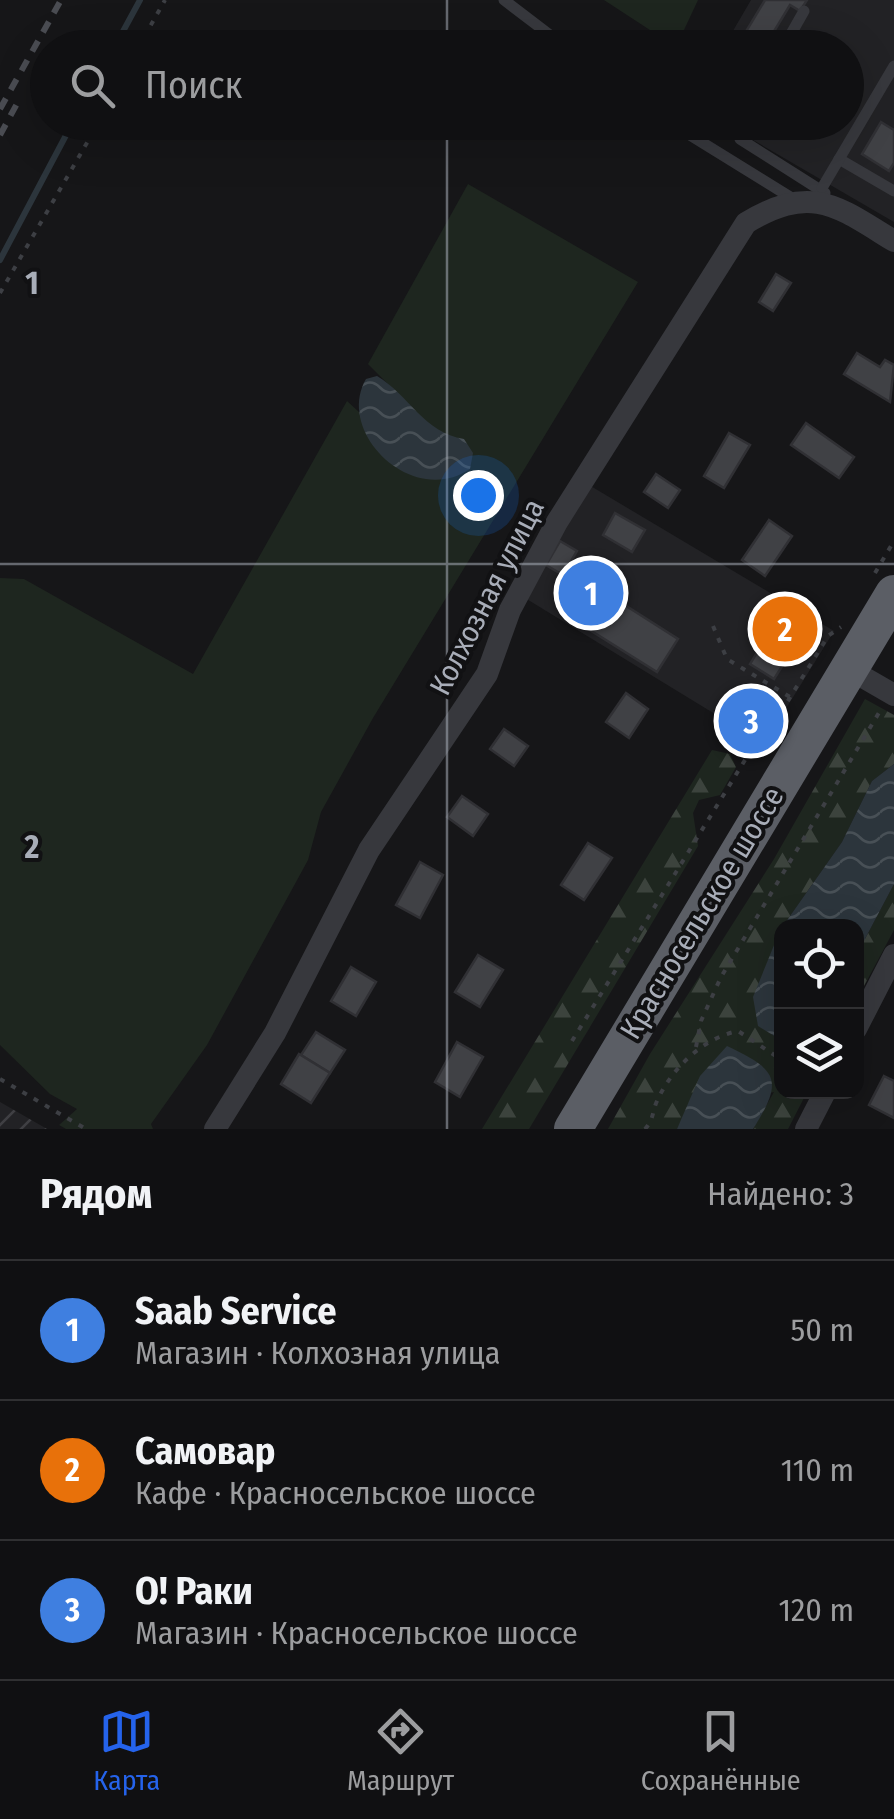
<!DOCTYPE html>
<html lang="ru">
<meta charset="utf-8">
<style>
:root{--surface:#101012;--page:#1e1e20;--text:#f1f3f6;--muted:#9c9d9f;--line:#303032;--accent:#2563eb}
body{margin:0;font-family:"Fira Sans Condensed",sans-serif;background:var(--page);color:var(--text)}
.controls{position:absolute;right:30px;bottom:30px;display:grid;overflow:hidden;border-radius:20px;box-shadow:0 10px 40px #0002}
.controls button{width:90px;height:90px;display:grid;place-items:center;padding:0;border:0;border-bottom:2px solid var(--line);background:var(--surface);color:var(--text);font:50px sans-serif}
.you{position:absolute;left:478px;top:495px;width:35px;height:35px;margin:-25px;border:8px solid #fff;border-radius:50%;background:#1a73e8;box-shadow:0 0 0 15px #1a73e833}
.badge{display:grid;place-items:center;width:65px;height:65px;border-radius:50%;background:var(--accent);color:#fff;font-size:32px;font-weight:700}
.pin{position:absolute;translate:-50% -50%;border:5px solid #fff;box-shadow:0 2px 10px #0006}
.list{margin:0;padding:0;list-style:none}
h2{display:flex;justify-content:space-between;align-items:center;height:130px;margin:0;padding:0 40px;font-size:42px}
h2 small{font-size:32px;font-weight:400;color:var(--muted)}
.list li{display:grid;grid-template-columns:65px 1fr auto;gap:30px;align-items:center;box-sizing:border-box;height:140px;padding:0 40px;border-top:2px solid var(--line)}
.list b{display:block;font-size:38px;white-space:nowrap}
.list p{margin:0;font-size:32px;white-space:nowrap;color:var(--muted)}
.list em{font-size:32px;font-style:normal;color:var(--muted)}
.icon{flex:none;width:55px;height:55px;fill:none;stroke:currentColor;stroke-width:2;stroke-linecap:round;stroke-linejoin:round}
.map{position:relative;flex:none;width:894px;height:1129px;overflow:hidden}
.search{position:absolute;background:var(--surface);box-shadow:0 10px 40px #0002;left:30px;right:30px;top:30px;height:110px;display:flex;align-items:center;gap:25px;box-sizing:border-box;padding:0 35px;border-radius:55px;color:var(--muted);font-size:38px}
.sheet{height:550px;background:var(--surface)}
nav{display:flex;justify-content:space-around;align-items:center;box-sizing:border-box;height:140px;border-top:2px solid var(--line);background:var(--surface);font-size:28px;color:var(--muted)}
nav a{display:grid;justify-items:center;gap:5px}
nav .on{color:var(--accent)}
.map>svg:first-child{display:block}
</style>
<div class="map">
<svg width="894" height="1129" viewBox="0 0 894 1129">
<defs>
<pattern id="industrial-furrows" width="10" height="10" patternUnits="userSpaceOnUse" patternTransform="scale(2.5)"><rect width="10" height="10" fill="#222225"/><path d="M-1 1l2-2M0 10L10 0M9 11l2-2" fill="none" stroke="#3f3f43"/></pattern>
<pattern id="forest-firs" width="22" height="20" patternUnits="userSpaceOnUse" patternTransform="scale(2.5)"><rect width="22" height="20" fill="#1e261f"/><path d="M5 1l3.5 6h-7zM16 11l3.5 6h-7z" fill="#3c433d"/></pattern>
<pattern id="water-waves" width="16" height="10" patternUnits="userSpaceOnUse" patternTransform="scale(2.5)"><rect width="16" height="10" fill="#2c353c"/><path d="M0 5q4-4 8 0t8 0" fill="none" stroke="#485056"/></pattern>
</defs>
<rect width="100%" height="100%" fill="#161618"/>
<g fill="#222225">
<path d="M751,0H894V222L724,123L846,122V48H723Z"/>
<path d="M589,485L834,631L764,744L525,598Z"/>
</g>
<path fill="url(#industrial-furrows)" d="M0,1102L47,1129H0Z"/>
<g fill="#1e261f">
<path d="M604,0H698L676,47Z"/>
<path d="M468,184L638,282L373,718L321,812L308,860L207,1045L151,1124L153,1129H66L59,1125L77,1109L50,1094L0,1045V578L24,579L193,674L347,401L359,412L372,442L447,437L426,422L368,364Z"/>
</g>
<g fill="url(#forest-firs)">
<path d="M865,699L894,715V764L872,781L842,842L776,936L759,1026L781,1040L782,1092H807L788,1129H753L774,1092L687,1110L677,1129H608L650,1054L774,859Z"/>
<path d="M712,750L730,754L736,767L720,795L699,800L693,813L698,846L529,1129H482Z"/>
<path d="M894,884V930L857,999V954Z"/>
</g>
<g fill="url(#water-waves)">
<path d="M377,376C409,395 424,433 464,439L473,453L470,469C412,508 335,432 366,379Z"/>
<path d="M894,764V884L857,954L856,926H783L842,842L872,781Z"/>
<path d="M781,928L782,1040H781L758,1026L753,997Z"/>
<path d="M727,1046C778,1070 784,1080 753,1129H677L700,1076Z"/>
</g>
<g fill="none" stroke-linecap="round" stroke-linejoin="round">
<g stroke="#2c353c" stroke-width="6">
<path d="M114,48L140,0"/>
<path d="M0,260L73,122"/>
</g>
</g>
<g fill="#404145" stroke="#303034" stroke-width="2.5">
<path d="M765,0H807L800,11L790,5L764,48H736Z"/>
<path d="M881,122L894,130V163L889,171L862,154Z"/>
<path d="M776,274L791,283L773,311L759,302Z"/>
<path d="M857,353L880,367L885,360L894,365L890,402L844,374Z"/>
<path d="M806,423L854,457L839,478L791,445Z"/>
<path d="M729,433L750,445L724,488L704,476Z"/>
<path d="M656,474L680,490L668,508L644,492Z"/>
<path d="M615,513L645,530L632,552L603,535Z"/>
<path d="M769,520L792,536L765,576L742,560Z"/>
<path d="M560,541L577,551L563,575L546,565Z"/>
<path d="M587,581L678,639L657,672L566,615Z"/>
<path d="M779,602L812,624L795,656L758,633Z"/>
<path d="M764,641L788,657L774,679L750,664Z"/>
<path d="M747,686L767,699L755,719L735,705Z"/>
<path d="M626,693L648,709L629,738L606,722Z"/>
<path d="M504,729L528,746L514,766L490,749Z"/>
<path d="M462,796L488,814L473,836L447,817Z"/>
<path d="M588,843L612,858L584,900L561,885Z"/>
<path d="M420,862L443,875L420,918L396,905Z"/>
<path d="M478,955L503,970L480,1007L455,992Z"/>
<path d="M351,967L376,982L356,1016L331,1001Z"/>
<path d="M316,1032L345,1050L330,1073L301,1055Z"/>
<path d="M457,1042L483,1057L460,1097L435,1082Z"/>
<path d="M299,1054L330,1073L311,1103L281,1084Z"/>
<path d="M884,1076L894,1081V1118L869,1105Z"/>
</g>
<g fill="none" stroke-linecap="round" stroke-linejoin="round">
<g stroke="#3d3f44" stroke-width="4" stroke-dasharray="5 8" stroke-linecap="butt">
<path d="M138,48L165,0"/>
<path d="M0,293L99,122"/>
<path d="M875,573L894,541"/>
<path d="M713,626L727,659L790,697"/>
<path d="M572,1041L745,760L765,738L828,636L841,627"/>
<path d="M696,1047L701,1021L721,977L880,711"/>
<path d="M0,1079L86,1129"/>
<path d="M645,1129C654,1119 652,1112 657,1101C672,1068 703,1038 738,1031L782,1060"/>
</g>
<g stroke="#37383d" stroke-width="11">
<path d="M504,0L567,48"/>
<path d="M783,48L804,11"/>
<path d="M669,122L795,200"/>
<path d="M749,122L740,139L825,193"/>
<path d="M839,159L894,191"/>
<path d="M822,188L894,66"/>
</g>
<g stroke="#37383d" stroke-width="22">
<path d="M849,669L894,695"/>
<path d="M856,1029L894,955"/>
<path d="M215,1129L275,1033L369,850L487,674L510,610L557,522L746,223C812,183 837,206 894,241"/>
<path d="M806,1129L825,1092"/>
</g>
<path stroke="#5b5e65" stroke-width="38" d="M573,1129L894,594"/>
<g stroke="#4a4c52" stroke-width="6" stroke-dasharray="12 10" stroke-linecap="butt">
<path d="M0,109L61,0"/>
<path d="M0,135L19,100"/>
</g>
</g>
<path fill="none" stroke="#a8adb8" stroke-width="2.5" stroke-opacity="0.55" d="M447,0V48M447,122V1129M0,564H894"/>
<g text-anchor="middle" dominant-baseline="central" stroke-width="8" stroke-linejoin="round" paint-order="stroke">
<g font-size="30" fill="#a8adb8" stroke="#111113">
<text transform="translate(487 597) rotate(-63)">Колхозная улица</text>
<text transform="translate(702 913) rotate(-59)">Красносельское шоссе</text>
</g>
</g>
<g font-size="32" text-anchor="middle" font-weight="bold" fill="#a8adb8" stroke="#111113" stroke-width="8" stroke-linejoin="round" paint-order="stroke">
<text x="32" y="294">1</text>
<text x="32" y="858">2</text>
</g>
</svg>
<div class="controls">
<button><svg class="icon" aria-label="locate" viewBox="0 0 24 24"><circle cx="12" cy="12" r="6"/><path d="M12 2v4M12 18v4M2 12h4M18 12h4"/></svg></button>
<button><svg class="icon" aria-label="layers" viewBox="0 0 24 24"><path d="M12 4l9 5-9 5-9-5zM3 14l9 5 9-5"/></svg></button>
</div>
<div class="you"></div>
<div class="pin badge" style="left:591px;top:593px;background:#3f7fe0">1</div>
<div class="pin badge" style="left:785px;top:629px;background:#e8710a">2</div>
<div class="pin badge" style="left:751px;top:721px;background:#3f7fe0">3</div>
<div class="search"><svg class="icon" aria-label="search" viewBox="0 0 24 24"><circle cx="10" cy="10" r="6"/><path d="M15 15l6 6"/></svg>Поиск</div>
</div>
<section class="sheet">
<h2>Рядом<small>Найдено: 3</small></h2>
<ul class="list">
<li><span class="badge" style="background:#3f7fe0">1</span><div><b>Saab Service</b><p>Магазин · Колхозная улица</p></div><em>50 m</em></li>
<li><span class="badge" style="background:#e8710a">2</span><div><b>Самовар</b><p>Кафе · Красносельское шоссе</p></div><em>110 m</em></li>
<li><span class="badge" style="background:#3f7fe0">3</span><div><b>О! Раки</b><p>Магазин · Красносельское шоссе</p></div><em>120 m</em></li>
</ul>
</section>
<nav>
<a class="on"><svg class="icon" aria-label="map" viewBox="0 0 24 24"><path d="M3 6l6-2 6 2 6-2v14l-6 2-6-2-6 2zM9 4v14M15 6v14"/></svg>Карта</a>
<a><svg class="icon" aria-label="directions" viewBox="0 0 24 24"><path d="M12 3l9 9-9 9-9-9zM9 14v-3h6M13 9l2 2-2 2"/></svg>Маршрут</a>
<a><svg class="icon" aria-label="saved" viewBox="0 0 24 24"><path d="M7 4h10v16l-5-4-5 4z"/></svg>Сохранённые</a>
</nav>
